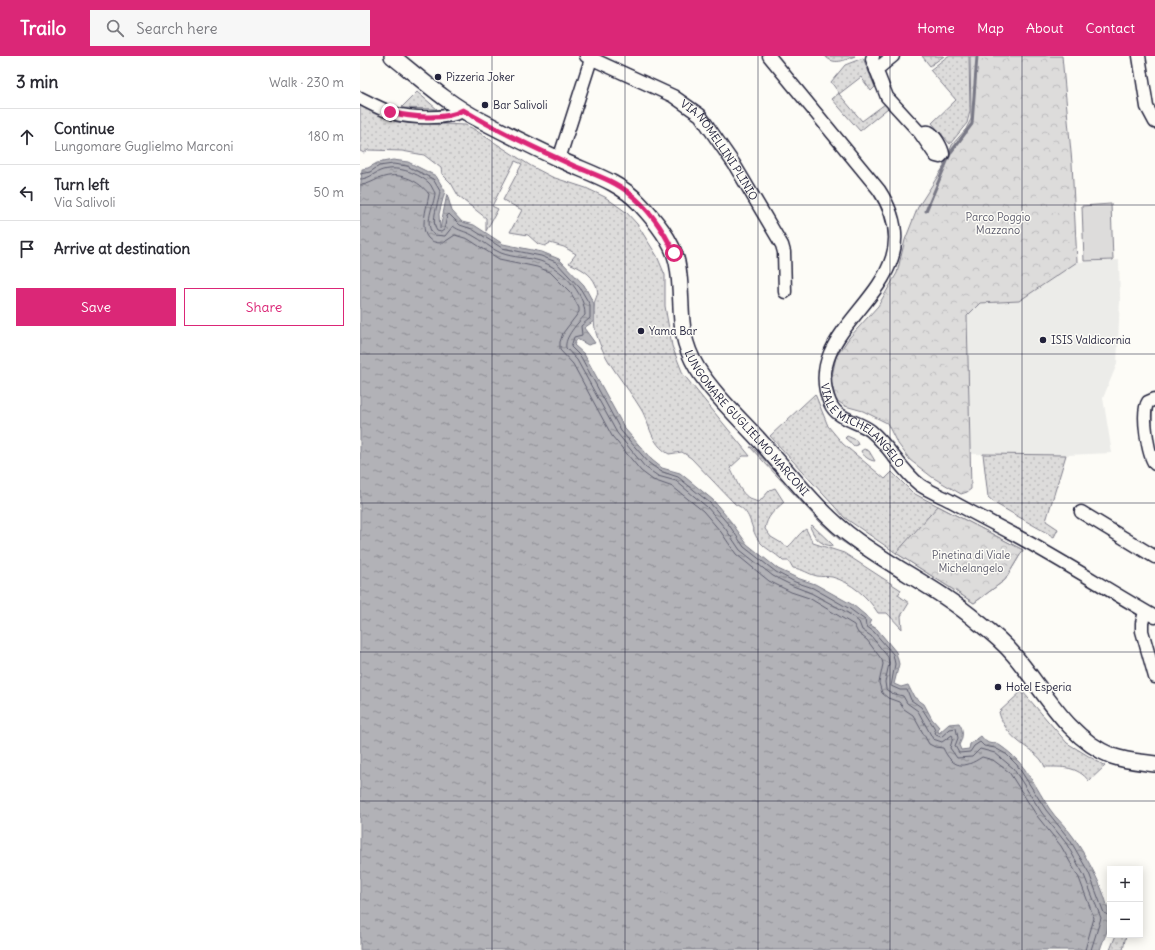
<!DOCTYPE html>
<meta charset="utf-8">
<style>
:root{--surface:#fff;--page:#f7f7f7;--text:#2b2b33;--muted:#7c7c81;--line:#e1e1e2;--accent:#db2777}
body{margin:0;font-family:Delius,sans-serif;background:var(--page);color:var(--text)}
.controls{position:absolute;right:12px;bottom:12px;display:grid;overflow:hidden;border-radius:0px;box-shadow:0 2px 10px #0003}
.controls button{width:36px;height:36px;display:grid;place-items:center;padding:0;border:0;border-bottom:1px solid var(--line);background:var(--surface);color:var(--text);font:20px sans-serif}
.stop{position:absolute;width:12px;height:12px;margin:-9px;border:3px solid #db2777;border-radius:50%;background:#fff}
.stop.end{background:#db2777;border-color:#fff;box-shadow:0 1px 4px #0008}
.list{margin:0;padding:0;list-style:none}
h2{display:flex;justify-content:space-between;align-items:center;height:52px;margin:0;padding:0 16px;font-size:17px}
h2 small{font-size:13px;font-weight:400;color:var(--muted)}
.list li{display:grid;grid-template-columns:26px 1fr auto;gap:12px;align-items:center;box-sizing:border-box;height:56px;padding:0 16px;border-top:1px solid var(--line)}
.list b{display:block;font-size:15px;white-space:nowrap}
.list p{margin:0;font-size:13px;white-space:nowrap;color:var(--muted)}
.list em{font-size:13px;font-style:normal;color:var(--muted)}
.actions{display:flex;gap:8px;padding:12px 16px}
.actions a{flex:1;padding:9px 0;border:1px solid var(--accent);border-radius:0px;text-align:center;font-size:14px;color:var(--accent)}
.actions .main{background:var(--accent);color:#fff}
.icon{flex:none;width:22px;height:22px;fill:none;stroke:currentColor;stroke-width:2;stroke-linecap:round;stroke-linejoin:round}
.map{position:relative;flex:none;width:795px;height:894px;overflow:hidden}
header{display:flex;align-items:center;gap:24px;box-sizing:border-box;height:56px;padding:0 20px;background:var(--accent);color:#fff}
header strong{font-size:19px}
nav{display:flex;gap:22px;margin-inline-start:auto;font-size:14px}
.search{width:280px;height:36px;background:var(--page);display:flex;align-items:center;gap:10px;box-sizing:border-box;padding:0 14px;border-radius:0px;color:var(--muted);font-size:15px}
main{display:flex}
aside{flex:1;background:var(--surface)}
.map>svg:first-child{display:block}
</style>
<header>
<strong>Trailo</strong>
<div class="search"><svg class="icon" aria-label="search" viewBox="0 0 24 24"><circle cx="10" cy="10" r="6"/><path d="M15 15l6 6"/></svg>Search here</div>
<nav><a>Home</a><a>Map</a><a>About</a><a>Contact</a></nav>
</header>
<main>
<aside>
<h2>3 min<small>Walk · 230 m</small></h2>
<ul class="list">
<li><svg class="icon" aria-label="ahead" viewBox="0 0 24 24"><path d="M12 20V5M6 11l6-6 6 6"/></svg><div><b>Continue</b><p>Lungomare Guglielmo Marconi</p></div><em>180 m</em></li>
<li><svg class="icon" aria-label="left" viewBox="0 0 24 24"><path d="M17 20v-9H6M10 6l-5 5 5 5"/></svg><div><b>Turn left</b><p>Via Salivoli</p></div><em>50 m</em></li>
<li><svg class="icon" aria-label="arrive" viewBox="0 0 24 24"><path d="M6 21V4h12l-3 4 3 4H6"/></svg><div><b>Arrive at destination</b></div></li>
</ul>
<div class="actions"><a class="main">Save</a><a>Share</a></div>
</aside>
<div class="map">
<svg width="795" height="894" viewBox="0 0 795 894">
<defs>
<pattern id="grass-dots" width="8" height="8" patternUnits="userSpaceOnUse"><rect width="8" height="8" fill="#dddcdb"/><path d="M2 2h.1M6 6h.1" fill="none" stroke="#bdbcbd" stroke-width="1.8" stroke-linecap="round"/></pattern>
<pattern id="park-crowns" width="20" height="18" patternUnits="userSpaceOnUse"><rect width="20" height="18" fill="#dddcdb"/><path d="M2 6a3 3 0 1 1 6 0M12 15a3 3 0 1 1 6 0" fill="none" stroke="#bdbcbd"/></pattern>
<pattern id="water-ripples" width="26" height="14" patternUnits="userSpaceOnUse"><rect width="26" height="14" fill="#b2b2b7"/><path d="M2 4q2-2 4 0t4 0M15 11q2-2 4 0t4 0" fill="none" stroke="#909096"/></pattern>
</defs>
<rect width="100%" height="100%" fill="#fdfcf7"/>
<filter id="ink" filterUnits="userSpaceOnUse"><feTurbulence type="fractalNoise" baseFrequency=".025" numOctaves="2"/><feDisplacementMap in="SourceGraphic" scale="8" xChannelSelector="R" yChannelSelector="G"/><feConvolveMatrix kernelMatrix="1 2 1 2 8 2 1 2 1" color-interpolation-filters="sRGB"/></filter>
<g filter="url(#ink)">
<path fill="#ecece9" d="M759,204L760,243L757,308L743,342L752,397L706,399L610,398L607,260L620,247L659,244L717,206Z"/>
<g fill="url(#grass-dots)" stroke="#807f8b">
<path d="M465,0H495C485,4 474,10 465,0Z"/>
<path d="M562,0H584L570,10Z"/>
<path d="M588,0H609L610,55L607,67L590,88L572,67L596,44L570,14Z"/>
<path d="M503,2L515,31L511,35L501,21L479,38L502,65L525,48L528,52L500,75L472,43L479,37L471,26L485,9Z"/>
<path d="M57,36L77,53L41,52Z"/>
<path d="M0,50L15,58L37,66L105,69L112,72L171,110L192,121L226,132L245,141L266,156L277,168L297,200L305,219V250L312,290L323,318L390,400H383L370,412C378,426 380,442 399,446L410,434L415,432L424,446C414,455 407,460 405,473L411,481L428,491C435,485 439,477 446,473L453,487L484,497L541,534L538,539L549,547L541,560L542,573L527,557H518C508,541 491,526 472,521C467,520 462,521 457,520C448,518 443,513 433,512L429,505H423C415,496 404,493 397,482C389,468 392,456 375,448L331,402L322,396L309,398C290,387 291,370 281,353C266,328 244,306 236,277C234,269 233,258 234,249C235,241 240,239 236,229C231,217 220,212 209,207L216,198L204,191L190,187L185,190L178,188L168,179L150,176L162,154L143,144L162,108L155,105L132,150L138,153L126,175V162L99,141L91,127L82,118L81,112L64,99L42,95L8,94L4,97L0,95Z"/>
<path d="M455,338L468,370L483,388L525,423L532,416L553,437L663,494L645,524L614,547L536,497L485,462L410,380Z"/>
<path d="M487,380L496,384L498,389L494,390L485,382Z"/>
<path d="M390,391H392L479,481L541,522V524L480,484L460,466Z"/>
<path d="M504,393L509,395L515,405C510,405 503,400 501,395Z"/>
<path d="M623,398L706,399L686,465L698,473L694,481L636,448L628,441Z"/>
<path d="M452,469L473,489V490C460,489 455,482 450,471Z"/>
<path d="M662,635L707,687L745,710L729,725C717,710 703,711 685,711C681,699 667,693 658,685C649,678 641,666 639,656Z"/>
<path d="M756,879H766L763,894H750Z"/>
</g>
<g fill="url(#park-crowns)" stroke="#807f8b">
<path d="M610,0H702L712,107L717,206L659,245L620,247L607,260L611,433L607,436L601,438L572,421L550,404L536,385L527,367L503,355L485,350L476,344L471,325L476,301L489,282L518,250L537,217L545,184L558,151L583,112L592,89L606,73L611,63Z"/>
<path d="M578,450L663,494L645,524L614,547L536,497Z"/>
</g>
<path fill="#dddcdb" stroke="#807f8b" d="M751,148L753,204L724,205L722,150Z"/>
<path fill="url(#water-ripples)" stroke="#787885" d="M33,104L48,106L76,120L85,135L79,158L80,173L87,138L92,155L102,166L114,169L143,188L182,196L199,203L224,229L234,248V265L224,272L235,287L228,289L217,283L214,289L224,298L265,373L292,404L302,412L320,417L353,444L372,467L387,488L418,513L437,522L455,528L493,549L511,564L509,568L517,573L536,596L539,608L534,628L541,631L548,629L554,641L564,648L572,663L579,671L578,675L579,677L589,668L599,667C604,674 603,682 599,689L601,694L609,693L610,688L621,680C625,685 628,689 636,687C664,704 672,725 689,752C696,763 707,771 714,782C727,802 746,835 749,859C751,871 743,883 740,894H0V137L2,113L8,112L17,107Z"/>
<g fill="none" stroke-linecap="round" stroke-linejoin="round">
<g stroke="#5c5c6d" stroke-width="1">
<path d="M0,118L10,116L19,110L33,108L47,110L73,123L80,135C79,147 70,164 77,175L81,176L84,174L87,160L89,158L100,169L112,173L142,192L181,200L196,206L220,232L230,249V262L221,270L222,279L214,281L211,291L221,301L261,375L289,407L300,415L318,421L350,447L369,469L384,491L416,516L435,526L453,532L490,553L505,564L506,570L514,576L533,598L535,608L531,630L540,634H547L551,644L561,651L574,671L576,679L581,681L590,673L596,672L598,682L595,690L599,697L610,696L614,690L620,686L624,690L635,692L646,698L657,709L686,754L710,784L729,817L744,857L750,860"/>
<path d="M0,123C8,123 13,118 20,115C35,109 56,116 68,126C71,128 73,134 75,137C74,150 63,168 74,179L85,180L93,170C99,175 105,175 112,179C122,184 131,193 141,197C154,202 167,201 180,205C201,212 225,236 225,259C218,267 204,281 206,292L217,304L257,377L285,411L298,420L316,425L347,451L365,472L380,494L413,520L433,530L451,537L488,557L499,566L502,574L511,580L528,601L529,608L525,626L526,633L531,637L543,640L547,647L558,655L573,683L582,686L592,679L593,681L590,692L597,702L612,701L620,693L635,697L653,712L682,757L706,787L724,819L741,862L731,894"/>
<path d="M0,129C9,129 15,123 24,121C41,116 59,125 69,138C67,153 53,188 83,187L95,179L108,183L139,203L177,211L190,216L211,237L219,252V256L203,277L200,286V294L213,308L252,380L272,404L281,415L293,424L313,431L343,455L361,476L376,498L409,525L431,536L449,542L494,569L498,577L507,584L522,604L523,608L519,627L522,637L528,642L539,646L544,653L553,659L569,688L575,691L583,692C593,713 604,713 622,701L633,704L649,716L677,760L701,790L719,822L734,862L725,894"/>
</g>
<path stroke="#787885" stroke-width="3" d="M566,155L591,96L612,68L617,0"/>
<defs>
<g id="minor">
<path id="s1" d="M226,0L313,40L340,59L374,108L422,189L424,196L425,236"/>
<path id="s2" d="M409,0L519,134C583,231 435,266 470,347C477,364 499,365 511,375C530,391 541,414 560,429C569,435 581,440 591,445C613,457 634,468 655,479C703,505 748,534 795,561"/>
<path d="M513,0L512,3L527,41L560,77L576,100L580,101L583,98C582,92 575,79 569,76C566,75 562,77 560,77"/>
<path d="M779,0L787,51L795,66"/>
<path d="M516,14L533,0"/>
<path d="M0,42C10,47 21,53 32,57C50,62 86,64 103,55"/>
<path d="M199,103L232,0"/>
<path d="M795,343L788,346C781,356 788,399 795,408"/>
<path d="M721,456L795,501"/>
<path d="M785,556L782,567V575L795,621"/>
</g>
<g id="tertiary">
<path id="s3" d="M32,0C60,22 88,48 120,64C147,78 175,92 203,105C229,117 260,126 279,147C294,163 312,184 317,206C325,245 314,274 337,312C354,339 379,362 401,386C431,419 460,458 496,484C535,513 581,534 618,566C631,576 644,587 654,599C684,634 707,682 752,700C766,705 781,706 795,708"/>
</g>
</defs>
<use href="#minor" stroke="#22223b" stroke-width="15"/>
<use href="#tertiary" stroke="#22223b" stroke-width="18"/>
<use href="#minor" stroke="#fdfcf7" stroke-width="12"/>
<use href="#tertiary" stroke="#fdfcf7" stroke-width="15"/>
</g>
</g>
<g fill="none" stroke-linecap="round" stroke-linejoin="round" filter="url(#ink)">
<path stroke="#db2777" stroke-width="5" d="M30,56C50,61 85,65 103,54C138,75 175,92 212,109C230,117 253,124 269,137C288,152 304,175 314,197"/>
</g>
<path fill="none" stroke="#22223b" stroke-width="1" stroke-opacity="0.55" d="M132,0V894M265,0V894M398,0V894M530,0V894M662,0V894M0,149H795M0,298H795M0,447H795M0,596H795M0,745H795"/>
<g fill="#22223b" stroke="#fdfcf7" stroke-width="1.5">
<circle cx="78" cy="21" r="4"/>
<circle cx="125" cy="49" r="4"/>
<circle cx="281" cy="275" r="4"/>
<circle cx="683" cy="284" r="4"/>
<circle cx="638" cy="631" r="4"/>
</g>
<g text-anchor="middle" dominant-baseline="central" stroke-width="3" stroke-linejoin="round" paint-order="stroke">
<g font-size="11" fill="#22223b" stroke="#fdfcf7" text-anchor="start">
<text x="86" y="21">Pizzeria Joker</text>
<text x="133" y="49">Bar Salivoli</text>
<text x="289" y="275">Yama Bar</text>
<text x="691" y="284">ISIS Valdicornia</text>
<text x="646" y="631">Hotel Esperia</text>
</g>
<g font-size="11" fill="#22223b" stroke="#fdfcf7">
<text stroke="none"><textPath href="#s1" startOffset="168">VIA NOMELLINI PLINIO</textPath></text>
<text stroke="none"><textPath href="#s3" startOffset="543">LUNGOMARE GUGLIELMO MARCONI</textPath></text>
<text stroke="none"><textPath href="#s2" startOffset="449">VIALE MICHELANGELO</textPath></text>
</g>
<g font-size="11" fill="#5a5a6b" stroke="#fdfcf7">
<text x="638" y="161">Parco Poggio<tspan x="638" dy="13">Mazzano</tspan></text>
<text x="611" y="499">Pinetina di Viale<tspan x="611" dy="13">Michelangelo</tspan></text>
</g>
</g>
</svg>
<div class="controls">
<button>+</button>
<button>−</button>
</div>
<div class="stop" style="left:314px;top:197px"></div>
<div class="stop end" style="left:30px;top:56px"></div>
</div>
</main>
